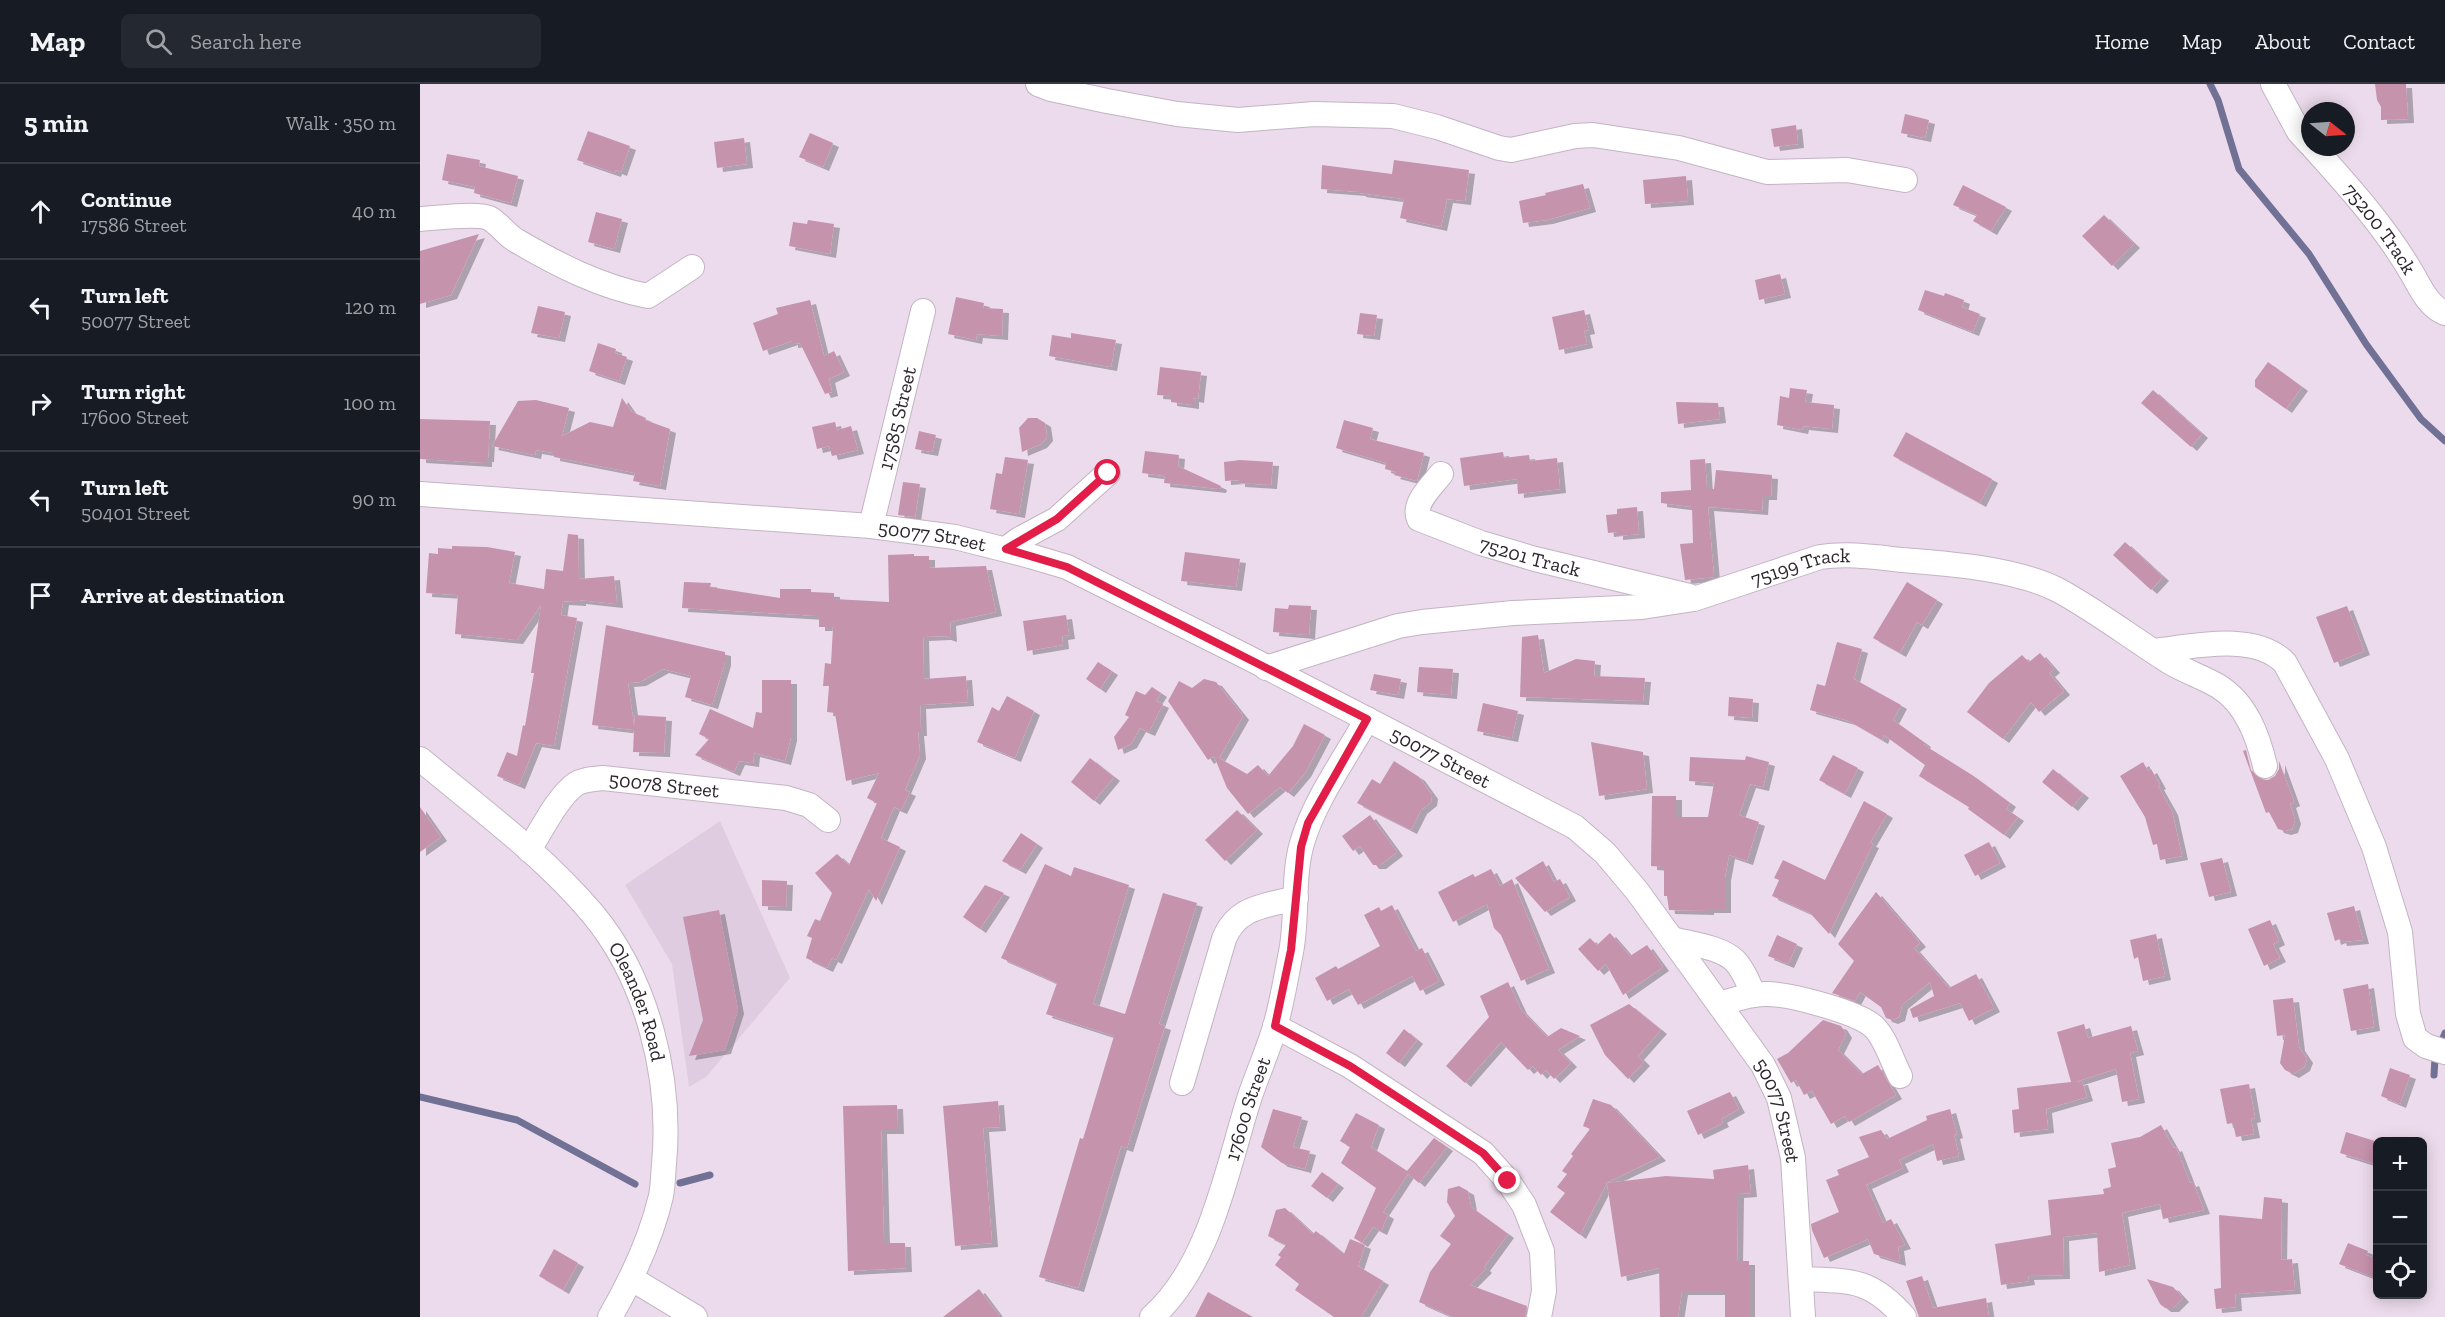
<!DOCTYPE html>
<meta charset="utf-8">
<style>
:root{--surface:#171b24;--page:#242831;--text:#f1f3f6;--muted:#9ea1a6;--line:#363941}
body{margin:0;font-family:"Zilla Slab",serif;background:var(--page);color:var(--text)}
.controls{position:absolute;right:18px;bottom:18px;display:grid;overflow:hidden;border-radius:9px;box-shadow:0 3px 15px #0003}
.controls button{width:54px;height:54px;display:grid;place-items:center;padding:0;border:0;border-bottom:2px solid var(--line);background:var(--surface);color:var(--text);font:30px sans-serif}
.compass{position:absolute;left:1881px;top:18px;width:54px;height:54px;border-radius:50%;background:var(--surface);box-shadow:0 3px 15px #0003;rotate:107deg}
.stop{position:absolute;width:18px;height:18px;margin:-14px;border:4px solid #e11d48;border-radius:50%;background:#fff}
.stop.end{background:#e11d48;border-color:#fff;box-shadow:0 2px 6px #0008}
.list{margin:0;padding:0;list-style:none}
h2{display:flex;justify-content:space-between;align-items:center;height:78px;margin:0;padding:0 24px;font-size:26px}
h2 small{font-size:20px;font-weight:400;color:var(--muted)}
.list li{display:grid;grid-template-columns:39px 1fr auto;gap:18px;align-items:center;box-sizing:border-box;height:96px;padding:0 24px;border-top:2px solid var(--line)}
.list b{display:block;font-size:22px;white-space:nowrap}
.list p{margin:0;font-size:20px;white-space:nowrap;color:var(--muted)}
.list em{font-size:20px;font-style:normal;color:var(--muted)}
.icon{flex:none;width:33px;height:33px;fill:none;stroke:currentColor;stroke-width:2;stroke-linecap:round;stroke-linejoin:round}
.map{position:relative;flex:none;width:2025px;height:1233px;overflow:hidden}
header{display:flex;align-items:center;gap:36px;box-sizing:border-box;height:84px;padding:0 30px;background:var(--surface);border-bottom:2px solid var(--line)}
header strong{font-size:28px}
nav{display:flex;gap:33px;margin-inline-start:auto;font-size:21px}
.search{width:420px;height:54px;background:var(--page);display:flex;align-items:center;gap:15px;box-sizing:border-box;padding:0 21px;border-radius:9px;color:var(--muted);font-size:22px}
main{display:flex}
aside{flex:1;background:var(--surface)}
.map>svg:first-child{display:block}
</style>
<header>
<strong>Map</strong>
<div class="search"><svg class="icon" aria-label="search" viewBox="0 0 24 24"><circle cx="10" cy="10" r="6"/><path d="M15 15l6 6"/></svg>Search here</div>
<nav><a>Home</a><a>Map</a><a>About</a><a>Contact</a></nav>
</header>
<main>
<aside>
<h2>5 min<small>Walk · 350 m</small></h2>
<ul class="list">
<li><svg class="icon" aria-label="ahead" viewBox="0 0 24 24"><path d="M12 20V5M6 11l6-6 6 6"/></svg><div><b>Continue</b><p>17586 Street</p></div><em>40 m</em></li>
<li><svg class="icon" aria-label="left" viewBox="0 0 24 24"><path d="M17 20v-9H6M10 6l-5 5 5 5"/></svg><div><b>Turn left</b><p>50077 Street</p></div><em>120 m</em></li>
<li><svg class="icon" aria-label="right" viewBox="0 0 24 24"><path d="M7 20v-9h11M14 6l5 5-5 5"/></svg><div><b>Turn right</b><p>17600 Street</p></div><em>100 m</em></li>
<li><svg class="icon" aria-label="left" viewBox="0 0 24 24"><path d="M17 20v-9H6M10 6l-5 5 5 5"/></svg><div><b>Turn left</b><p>50401 Street</p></div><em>90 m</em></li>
<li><svg class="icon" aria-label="arrive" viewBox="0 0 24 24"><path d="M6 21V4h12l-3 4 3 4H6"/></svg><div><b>Arrive at destination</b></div></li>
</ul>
</aside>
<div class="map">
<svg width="2025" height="1233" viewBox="0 0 2025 1233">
<defs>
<filter id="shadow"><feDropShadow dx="6" dy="4" stdDeviation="0" flood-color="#0004"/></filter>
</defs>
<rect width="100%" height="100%" fill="#ecdbec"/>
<path fill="#e0cce1" d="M300,737L370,894L286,993L269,1003L252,880L205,801Z"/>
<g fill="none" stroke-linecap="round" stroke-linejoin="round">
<g stroke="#707194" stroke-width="7">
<path d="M1790,0L1798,16L1819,85L1889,170L1946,260L2001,335L2025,357"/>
<path d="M2014,991L2015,974L2025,949"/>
<path d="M0,1013L97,1036L215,1100"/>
<path d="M260,1099L290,1091"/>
</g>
</g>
<g fill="#c693ad" filter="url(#shadow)">
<path d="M1955,0H1986L1988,35L1961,36V23L1957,16Z"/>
<path d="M1485,30L1509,36L1505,54L1481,49Z"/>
<path d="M1376,41L1378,60L1354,63L1351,45Z"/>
<path d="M168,47L210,62L201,88L196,86L195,89L157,76Z"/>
<path d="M390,49L413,59L403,83L379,73Z"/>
<path d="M324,54L327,80L297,84L294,58Z"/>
<path d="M27,70L60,76L59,82L98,92L91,119L54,109L55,103L22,96Z"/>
<path d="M974,76L1049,86L1045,117L1027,115L1021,143L980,134L984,115L940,109V108L901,105L902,81L972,90Z"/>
<path d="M1266,92L1268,117L1225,120L1223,96Z"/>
<path d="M1163,100L1170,124L1127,136L1103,139L1099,117L1126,111L1125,109Z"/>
<path d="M1543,101L1586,123L1571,147L1553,137L1557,131L1533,121Z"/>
<path d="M176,128L202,135L194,165L168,158Z"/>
<path d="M1684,131L1714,160L1692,182L1662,152Z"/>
<path d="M388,136L414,140L410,170L369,162L373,138L387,140Z"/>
<path d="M59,150L31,211L0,220V167Z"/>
<path d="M1360,190L1365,210L1339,216L1335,196Z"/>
<path d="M1505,206L1524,212L1525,209L1544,216L1542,223L1560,230L1553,248L1498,226Z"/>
<path d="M536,213L564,219L563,224L583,225L582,252L557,250L556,256L528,250Z"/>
<path d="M390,216L404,272L414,267L424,288L409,295L412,308L405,310L380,259L372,260V257L343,267L333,239L358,230L356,224Z"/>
<path d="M118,222L145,228L139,254L111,249Z"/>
<path d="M1164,226L1169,246L1164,247L1167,260L1139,266L1132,233Z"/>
<path d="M940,229L957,231L954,252L937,250Z"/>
<path d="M651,249L696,256L691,283L629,272L632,251L651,254Z"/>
<path d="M178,259L196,265L195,269L207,273L199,297L169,287Z"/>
<path d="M1848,278L1882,303L1866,325L1835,303V296Z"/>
<path d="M740,283L781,288L778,315L773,314V321L751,318V312L737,311Z"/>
<path d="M1370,304L1387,306L1385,318L1414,321L1412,345L1383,342L1382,346L1357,341L1360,312L1369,314Z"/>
<path d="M1733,306L1782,350L1771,363L1721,319Z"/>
<path d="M202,314L212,328L226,334L225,336L250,345L240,402L213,397L215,389L134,373V369L116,366L115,371L72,362L98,317L116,316L149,324L142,352L170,338L193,343Z"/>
<path d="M1256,318L1298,319L1300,335L1258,340Z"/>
<path d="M608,334H617L625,339L627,353L621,360L602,368L599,344Z"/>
<path d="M0,335L70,337L68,374H66V379L0,375Z"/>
<path d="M924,336L953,344L950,355L1004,369L997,397L974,391L976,388L965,385L966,379L916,364Z"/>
<path d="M415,338L417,346L431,342L438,366L412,372L409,362L397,365L392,343Z"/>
<path d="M499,347L516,351L512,368L495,365Z"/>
<path d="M1486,348L1572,395L1560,419L1473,372Z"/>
<path d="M725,367L759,371L758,382L801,402L800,405L744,399L745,392L722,389Z"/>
<path d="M1083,368L1084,374L1109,371L1110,377L1137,374L1140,405L1098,410L1097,395L1044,402L1040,374Z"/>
<path d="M585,373L608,376L599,430L570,425L576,389L582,390Z"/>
<path d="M1285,375L1287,405H1294L1296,386L1352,391L1351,412H1343L1342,427L1288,423L1294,493L1265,496L1260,460L1273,459L1272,423L1241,419V408L1271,406L1270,376Z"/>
<path d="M820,376L853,378L851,401L819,399V396L805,397L804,378Z"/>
<path d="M483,398L500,400L495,433L478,431Z"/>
<path d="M1217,423L1219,450L1197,452V448L1188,449L1186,431L1197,430V425Z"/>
<path d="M148,450L158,451L159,495L194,492L197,520L160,516V518L143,517L141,531L157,534L134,662L116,659L99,701L77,692L87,668L97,672L103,641L105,642L114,589H111L121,521L97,556L35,550L38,511L6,509L9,469L18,470V464L32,465V462L67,463L95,468L89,499L124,505L126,485L143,487Z"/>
<path d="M1705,458L1743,493L1731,506L1693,471Z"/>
<path d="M765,468L820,475L816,503L761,497Z"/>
<path d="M494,470V472H509V484L566,482L576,528L530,538L531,554L525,552L503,553L504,595L546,592L548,618L500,621L501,648H498L500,671L485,706L490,708L481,726L474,723L461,754L480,763L456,817L449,805L416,876L412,874L407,884L386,874L392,854L387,852L395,835L400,837L412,809L395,789L417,770L429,781L457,719L447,714L459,689L426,697L415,629L407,628L409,602H403L405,579L411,580L413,543H399V532L262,524L264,498L291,499L290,503L360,514V505H391V508L414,509V515L469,518L468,471Z"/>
<path d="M1487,498L1517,516L1502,541L1497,538L1480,569L1453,554Z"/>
<path d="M869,521L891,522L889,551L853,548L855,524L868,525Z"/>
<path d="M1927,522L1944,567L1914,579L1896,533Z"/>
<path d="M646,531L649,551L642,552L643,561L607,567L603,537Z"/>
<path d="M186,541L305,568V578L292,621L265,613L271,592L243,585L220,598L208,599L214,642L215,631L246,633L244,669L213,668L214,646L172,641Z"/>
<path d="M1118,551L1124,589L1156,575L1175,577L1174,592L1225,594L1223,617L1100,613L1102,553Z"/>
<path d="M1417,558L1442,565L1434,595L1481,621L1473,636L1505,659L1504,661L1552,691L1590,719L1586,725L1598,733L1584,751L1548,725L1549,723L1499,692L1505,681L1464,651L1462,656L1429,637L1390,626L1397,600L1405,602Z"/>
<path d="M1620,569L1634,585L1629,589L1644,607L1619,628L1611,618L1583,655L1547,628L1569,599L1602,571L1609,578Z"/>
<path d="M678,578L692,587L680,605L666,595Z"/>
<path d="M999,583L1033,585L1031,611L997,608Z"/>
<path d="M954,590L981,595L978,611L950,606Z"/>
<path d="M784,595L796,598L823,632L799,674L827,690L838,681L848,692L873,662L884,640L905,651L885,689L868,709L860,703L828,730L807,704L794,672L788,676L748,617L759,597L772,604Z"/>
<path d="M342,596H371V653L365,677L334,669L333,679L319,677L314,688L275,671L289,655L279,650L290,625L333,644L336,628L342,629Z"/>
<path d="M732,603L741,609L736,617L743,620L729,648L720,644L711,660L698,666L694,653L709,633L705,631L716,607L725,611Z"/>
<path d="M587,612L614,627L595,674L557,658L572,623L579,627Z"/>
<path d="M1309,613L1333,615L1332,634L1308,632Z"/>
<path d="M1063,619L1098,627L1092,654L1057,647Z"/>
<path d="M1171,658L1223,668L1227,705L1179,712Z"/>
<path d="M1826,666L1831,686L1841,695L1848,696L1855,692L1859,685V677L1874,718L1870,720L1875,736L1872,745L1865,747L1858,745L1849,728L1846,729L1823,667Z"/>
<path d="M1413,671L1438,684L1425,710L1399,696Z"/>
<path d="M1326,672L1349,678L1343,703L1330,700L1319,731L1339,738L1327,777L1309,771L1305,793V825H1288V827L1249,826L1247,812H1244V783L1231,782L1232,712H1256V733H1288L1294,699L1269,697L1270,673L1325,676Z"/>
<path d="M670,674L694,693L674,717L651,698Z"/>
<path d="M974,677L999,693L1012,711L1011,718L1001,726L991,746L937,719L952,695L960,700Z"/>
<path d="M1723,678L1728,687L1731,685L1740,701L1738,702L1752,727L1762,772L1740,776L1737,760L1733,761L1725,733L1700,692Z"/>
<path d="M1633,685L1663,710L1652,723L1622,698Z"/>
<path d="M1444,717L1467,730L1450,759L1453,760L1409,850L1390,829L1352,812L1359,796L1354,794L1363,776L1405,796Z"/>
<path d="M0,723L21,753L0,768Z"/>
<path d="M817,726L837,746L805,777L785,756Z"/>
<path d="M950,731L977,768L960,781H953L940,762L933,767L922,752Z"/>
<path d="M601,749L617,760L600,786L582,777Z"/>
<path d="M1569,758L1580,779L1555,792L1544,771Z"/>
<path d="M1802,774L1811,808L1789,813L1780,779Z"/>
<path d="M1123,777L1134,798L1140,795L1150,813L1125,828L1095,794Z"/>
<path d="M625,780L651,792L654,783L709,801L673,920L705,930L743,809L777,819L739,940L745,942L707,1064L701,1062L658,1204L619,1193L660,1054L663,1055L694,952L626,930L637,899L581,874Z"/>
<path d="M1071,785L1080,802L1092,795L1129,885L1101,897L1081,851L1074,844L1067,820L1033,838L1018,808L1053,790L1055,793Z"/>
<path d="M342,796L367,797L366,823L342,822Z"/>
<path d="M565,801L584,809L560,845L543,833Z"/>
<path d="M1456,808L1500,859L1494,864L1529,904L1556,890L1574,924L1549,937L1540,919L1493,934L1490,925L1514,912L1510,898L1482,921L1479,933L1472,936L1466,934L1461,923L1440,908L1435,917L1412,909L1434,877L1418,860Z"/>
<path d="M972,821L996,867L1002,864L1019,897L1000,907L992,892L938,921L929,905L907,917L895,894L916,882L918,885L960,862L944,831L959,823L961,827Z"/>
<path d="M1934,822L1943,856L1921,858L1920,855L1915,857L1907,829Z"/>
<path d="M299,826L318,926L305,966L269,972L283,936L263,833Z"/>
<path d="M1850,836L1859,857L1853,860L1860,874L1844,882L1828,845Z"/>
<path d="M1190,849L1210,872L1227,861L1243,883L1203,911L1186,880L1178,887L1158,865L1170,854L1177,861Z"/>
<path d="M1736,850L1745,892L1723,897L1718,873L1714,875L1710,856Z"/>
<path d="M1357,851L1377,860L1368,880L1348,872Z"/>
<path d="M1088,898L1101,926L1127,953L1141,944L1160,952L1138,966L1151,979L1134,995L1126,986L1121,991L1113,982L1108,986L1081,958L1045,999L1026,982L1069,933L1060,912Z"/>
<path d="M1948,900L1954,943L1931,947L1923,905Z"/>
<path d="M1873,914L1879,963L1887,975L1884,983L1873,990L1865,986L1860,979L1865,951L1857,952L1853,916Z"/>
<path d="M1209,920L1241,946L1218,972L1224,978L1208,995L1185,971L1170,941Z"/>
<path d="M1403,936L1421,942L1426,950L1418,966L1442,990L1458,981L1476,1011L1429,1038L1425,1032L1411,1040L1392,1007L1384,1011L1376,996L1371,999L1357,975L1368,969Z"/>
<path d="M1664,940L1668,954L1711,942L1718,967L1710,969L1719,1015L1702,1018L1696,985L1655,998L1662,997L1667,1013L1626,1025L1628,1045L1594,1049L1592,1026L1599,1025L1597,1004L1651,998L1637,948Z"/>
<path d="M984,945L997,956L979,979L966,969Z"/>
<path d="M1970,984L1990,991L1980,1020L1961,1012Z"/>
<path d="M1829,1000L1835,1034L1831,1035L1834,1050L1816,1053L1813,1039L1807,1040L1800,1005Z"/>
<path d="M1310,1008L1319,1025L1301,1035L1303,1039L1278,1051L1267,1027Z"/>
<path d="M1173,1015L1191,1021L1240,1073L1184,1100L1187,1099L1160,1151L1130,1128L1145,1109L1137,1103L1147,1090L1142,1087L1153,1072L1151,1070L1170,1045L1163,1042Z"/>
<path d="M578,1017L580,1043L563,1044L572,1159L535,1162L523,1022Z"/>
<path d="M477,1021L478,1046H461L464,1159H485L486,1184L428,1187L423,1022Z"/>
<path d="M853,1025L882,1033L873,1063L890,1067L885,1085L862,1079L841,1063Z"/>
<path d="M1530,1025L1537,1050L1534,1051L1539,1072L1517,1077L1513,1060L1479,1076L1483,1084L1446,1101L1463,1139L1471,1135L1485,1161L1478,1163L1480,1178L1454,1170L1448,1155L1404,1174L1392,1146L1391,1140L1419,1128L1406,1096L1419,1091L1417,1086L1449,1073L1439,1053L1461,1046L1467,1055L1507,1036L1506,1032Z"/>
<path d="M936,1029L959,1041L951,1063L987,1087L1014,1054L1027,1063L999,1099L988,1090L963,1128L968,1131L961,1147L953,1143L942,1159L934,1154L956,1104L921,1079L930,1063L920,1057Z"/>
<path d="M1741,1041L1754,1064L1756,1063L1770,1099L1773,1098L1784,1126L1743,1135L1740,1120L1702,1129L1710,1181L1679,1188L1677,1149L1643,1153L1644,1191L1608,1192L1609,1197L1581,1201L1575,1160L1631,1151L1628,1116L1684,1110L1683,1105L1691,1103L1688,1085L1696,1083L1691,1059L1720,1053Z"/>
<path d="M1926,1048L1958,1058V1081L1920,1069Z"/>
<path d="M1328,1081L1331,1109L1318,1110L1317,1177H1329V1233H1305V1207H1262L1258,1233H1240L1239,1184L1201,1193L1187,1099L1246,1092L1294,1095L1293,1086Z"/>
<path d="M902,1088L918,1100L907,1114L891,1102Z"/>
<path d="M1039,1102L1048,1107L1051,1123L1088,1150L1064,1183L1066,1185L1050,1201L1107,1222L1105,1233H1033L999,1218L1010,1188L1031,1160L1020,1152L1035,1132L1027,1118L1028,1105Z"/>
<path d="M1844,1113L1862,1115L1861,1176L1872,1175L1875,1206L1815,1210L1816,1223L1796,1225L1794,1205L1801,1204L1799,1131L1842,1135Z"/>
<path d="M865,1124L893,1150L896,1147L924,1170L930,1155L945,1161L938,1182L963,1197L941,1233H914L875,1206L879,1200L855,1181L861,1173L858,1171L866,1161L848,1152L856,1126Z"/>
<path d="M1928,1159L1948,1167L1946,1171L1958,1175V1195L1919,1180Z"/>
<path d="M134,1165L158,1179L143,1206L119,1192Z"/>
<path d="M1502,1192L1513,1224L1566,1214L1569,1233H1499L1486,1197Z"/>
<path d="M1727,1195L1753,1203L1763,1214L1753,1224H1745L1740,1220Z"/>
<path d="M559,1205L580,1233H523Z"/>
<path d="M788,1208L833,1233H775Z"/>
</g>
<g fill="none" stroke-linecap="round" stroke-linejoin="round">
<defs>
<g id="minor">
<path d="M618,0L631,5L687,17L757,30L818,36L894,30L973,32L1017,43L1079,64L1091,66L1155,52L1173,51L1259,64L1347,88L1427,86L1485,96"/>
<path d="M1853,0L1879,48L1890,60"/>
<path id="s1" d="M1893,63C1929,103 1966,144 1993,191C2001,205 2009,223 2025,229"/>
<path d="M0,135C15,134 56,129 69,134C79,139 87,152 97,157C138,181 181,203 228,212L272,183"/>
<path id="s2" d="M1021,390C1012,402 992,419 999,435L1061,459L1115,475L1269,512"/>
<path id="s3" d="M0,410L451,442L535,453L610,472L647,483L827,573L1155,743L1185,769L1217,807L1343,981L1359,1014L1373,1074L1383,1233"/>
<path id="s4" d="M451,442L503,227"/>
<path d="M586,465L598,456L637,435L688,389"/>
<path d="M1733,567C1771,563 1835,547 1865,579L1917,675L1954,763L1980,848L1988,930L1995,954L2006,962L2025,968"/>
<path id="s5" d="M846,584L978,542L1002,538L1093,529L1222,523L1274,515L1400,473C1427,469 1454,473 1482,476C1530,480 1594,484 1638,506C1675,526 1709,552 1745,575C1761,586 1781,592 1798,602C1826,619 1838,652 1845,682"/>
<path id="s6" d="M0,675C59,724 123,771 172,829C228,896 252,995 244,1080C243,1091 243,1102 241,1112C231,1155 212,1195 190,1233"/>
<path id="s7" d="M109,766C121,747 138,712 156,700C164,695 174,695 183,694L366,714L389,721L408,736"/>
<path d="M1252,855C1271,860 1301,863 1315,877C1324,886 1328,899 1334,911"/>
<path d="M1299,920C1314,916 1329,910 1344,910C1367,909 1438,928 1454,943C1466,955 1472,977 1480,992"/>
<path d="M855,942L930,982L1063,1069L1088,1097L1104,1121L1122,1167L1124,1207L1119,1233"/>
<path d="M762,999L804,855C817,822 846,822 876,814"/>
<path d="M212,1195L275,1233"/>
<path d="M1381,1195C1430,1197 1450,1194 1484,1233"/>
<path id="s8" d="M732,1233C791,1181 807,1083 830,1012C838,989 848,966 855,943C862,919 866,893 871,868C878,832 872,794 882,759C895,715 925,675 947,635"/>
</g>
</defs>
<use href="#minor" stroke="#c3b4c4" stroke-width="26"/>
<use href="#minor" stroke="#fff" stroke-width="24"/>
</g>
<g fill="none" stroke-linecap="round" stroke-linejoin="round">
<path stroke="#e11d48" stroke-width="8" d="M688,389L637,435L586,465L647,483L947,635L888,739L881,763L871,866L855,942L930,982L1063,1069L1088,1097"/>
</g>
<g text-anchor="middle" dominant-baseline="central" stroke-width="5" stroke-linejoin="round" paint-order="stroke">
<g font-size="20" fill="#2c262c" stroke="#f9e9fa">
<text stroke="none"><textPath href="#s1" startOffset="106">75200 Track</textPath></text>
<text stroke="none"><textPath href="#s4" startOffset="111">17585 Street</textPath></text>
<text stroke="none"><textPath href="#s3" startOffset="514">50077 Street</textPath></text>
<text stroke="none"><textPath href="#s2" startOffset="170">75201 Track</textPath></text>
<text stroke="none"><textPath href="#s5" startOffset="548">75199 Track</textPath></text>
<text stroke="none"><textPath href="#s3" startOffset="1072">50077 Street</textPath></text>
<text stroke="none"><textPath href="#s7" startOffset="171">50078 Street</textPath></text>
<text stroke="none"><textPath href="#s6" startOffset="332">Oleander Road</textPath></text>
<text stroke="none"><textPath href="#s8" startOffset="232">17600 Street</textPath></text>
<text stroke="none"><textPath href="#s3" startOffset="1576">50077 Street</textPath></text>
</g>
</g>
</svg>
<div class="controls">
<button>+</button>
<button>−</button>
<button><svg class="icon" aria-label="locate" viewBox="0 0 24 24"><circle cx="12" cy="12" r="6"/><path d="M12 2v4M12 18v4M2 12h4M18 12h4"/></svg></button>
</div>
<svg class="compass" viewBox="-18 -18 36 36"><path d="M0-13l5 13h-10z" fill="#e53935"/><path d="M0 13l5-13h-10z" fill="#9ea1a6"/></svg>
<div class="stop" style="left:688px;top:389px"></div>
<div class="stop end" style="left:1088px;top:1097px"></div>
</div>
</main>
